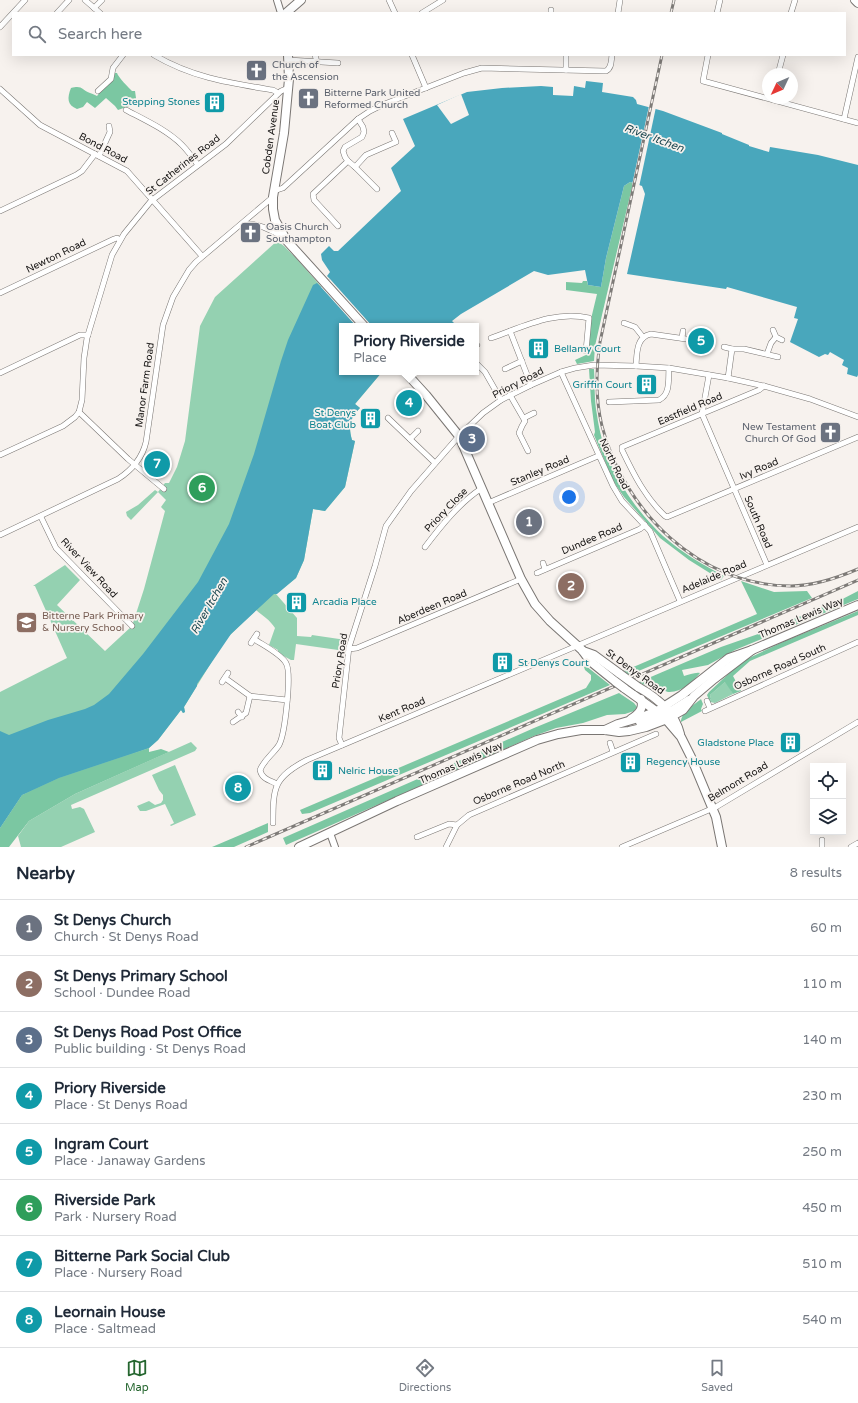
<!DOCTYPE html>
<meta charset="utf-8">
<style>
:root{--surface:#fff;--page:#f2f2f3;--text:#1f2937;--muted:#747a83;--line:#e0e1e3;--accent:#25662f}
body{margin:0;font-family:"Varela Round",sans-serif;background:var(--page);color:var(--text)}
.controls{position:absolute;right:12px;bottom:12px;display:grid;overflow:hidden;border-radius:0px;box-shadow:0 4px 16px #0002}
.controls button{width:36px;height:36px;display:grid;place-items:center;padding:0;border:0;border-bottom:1px solid var(--line);background:var(--surface);color:var(--text);font:20px sans-serif}
.compass{position:absolute;left:762px;top:68px;width:36px;height:36px;border-radius:50%;background:var(--surface);box-shadow:0 4px 16px #0002;rotate:226deg}
.you{position:absolute;left:569px;top:497px;width:14px;height:14px;margin:-10px;border:3px solid #fff;border-radius:50%;background:#1a73e8;box-shadow:0 0 0 6px #1a73e833}
.badge{display:grid;place-items:center;width:26px;height:26px;border-radius:50%;background:var(--accent);color:#fff;font-size:13px;font-weight:700}
.pin{position:absolute;translate:-50% -50%;border:2px solid #fff;box-shadow:0 1px 4px #0006}
.popup{position:absolute;left:339px;top:323px;width:140px;height:52px;box-sizing:border-box;display:grid;place-content:center;border-radius:0px;background:var(--surface);filter:drop-shadow(0 1px 3px #0005);font-size:13px;white-space:nowrap;color:var(--muted)}
.popup b{font-size:15px;color:var(--text)}
.popup::after{content:'';position:absolute;left:50%;top:100%;margin-left:-8px;border:8px solid transparent;border-top-color:var(--surface)}
.list{margin:0;padding:0;list-style:none}
h2{display:flex;justify-content:space-between;align-items:center;height:52px;margin:0;padding:0 16px;font-size:17px}
h2 small{font-size:13px;font-weight:400;color:var(--muted)}
.list li{display:grid;grid-template-columns:26px 1fr auto;gap:12px;align-items:center;box-sizing:border-box;height:56px;padding:0 16px;border-top:1px solid var(--line)}
.list b{display:block;font-size:15px;white-space:nowrap}
.list p{margin:0;font-size:13px;white-space:nowrap;color:var(--muted)}
.list em{font-size:13px;font-style:normal;color:var(--muted)}
.icon{flex:none;width:22px;height:22px;fill:none;stroke:currentColor;stroke-width:2;stroke-linecap:round;stroke-linejoin:round}
.map{position:relative;flex:none;width:858px;height:847px;overflow:hidden}
.search{position:absolute;background:var(--surface);box-shadow:0 4px 16px #0002;left:12px;right:12px;top:12px;height:44px;display:flex;align-items:center;gap:10px;box-sizing:border-box;padding:0 14px;border-radius:0px;color:var(--muted);font-size:15px}
.sheet{height:500px;background:var(--surface)}
nav{display:flex;justify-content:space-around;align-items:center;box-sizing:border-box;height:56px;border-top:1px solid var(--line);background:var(--surface);font-size:11px;color:var(--muted)}
nav a{display:grid;justify-items:center;gap:2px}
nav .on{color:var(--accent)}
.map>svg:first-child{display:block}
</style>
<div class="map">
<svg width="858" height="847" viewBox="0 0 858 847">
<rect width="100%" height="100%" fill="#f7f2ee"/>
<g fill="#94d1b1">
<path d="M277,241L284,246L296,258L356,326H342V372H382L355,404L360,408C350,418 348,426 352,440L355,441L345,487L325,511L313,509L304,560L296,578L276,594L297,618V636L311,637L312,635L346,640L345,651L296,644L294,660H291L278,653V650L269,645L275,628C270,620 263,616 256,610L225,640L184,707L185,712L183,713L181,710L158,740L149,748L22,795L0,828V692L67,658L35,586H33L65,565L80,580L57,605L105,651L132,626L144,589L165,511L161,507L166,500L158,492L131,520L127,516L126,512L138,505L155,490L158,492L165,483H169L177,467L185,441L200,326L215,297Z"/>
<path d="M726,681L733,694L715,703L710,702L709,700L711,699L710,695Z"/>
<path d="M191,742L197,748L195,751L71,805L72,809L80,807L84,809L95,832L61,847H21L18,836L29,821L75,794Z"/>
<path d="M175,765L196,815L171,826L170,825L174,823L165,804L146,811H140L137,806L149,801L155,805L161,803L163,800V795L159,790L152,775Z"/>
</g>
<g fill="#7bc7a2">
<path d="M115,73H117C118,77 129,88 132,91H135L136,98L132,105L118,110L115,106L106,98L95,108L87,102L83,107L77,109C67,105 67,98 71,88C83,85 81,90 90,93C93,94 95,95 97,96Z"/>
<path d="M630,182L633,183L602,315L595,346L594,361L577,364L575,360L588,354L591,319L597,294L566,290V282L582,283L583,281H587L588,285L601,287L606,258L624,186Z"/>
<path d="M589,369H594C595,384 594,400 597,415C603,461 629,504 663,536C681,552 703,565 724,576L721,580L689,560L660,538L624,497L613,481L594,435L595,432L591,401Z"/>
<path d="M741,581L774,592L807,591L812,598L629,675L624,671L757,614Z"/>
<path d="M858,591V599L735,650L708,665L682,670L684,676C689,675 695,672 700,673C693,682 681,693 668,692C664,691 661,688 657,687C649,685 646,687 639,682L721,647L761,633L798,617L816,612L823,605L829,606Z"/>
<path d="M858,611V615L750,661L733,676L741,691L733,694L725,682L710,695L711,699L709,700L707,695L709,692L739,664L749,658L785,641Z"/>
<path d="M586,666L610,685L310,813L302,814L300,810L586,688L591,680V675L585,670L584,667Z"/>
<path d="M619,693L634,703L637,707L634,711L625,714L607,715L583,723L556,728L534,736L286,845L283,838L534,728Z"/>
<path d="M701,699L703,704L701,709L702,711L681,722C681,712 694,705 701,699Z"/>
<path d="M149,748V752L161,749L169,752L75,794L29,821L9,847H0V828L22,795L59,778Z"/>
<path d="M268,823V832L234,847H212Z"/>
</g>
<path fill="#49a7bc" d="M586,81L603,83L602,92L633,97L636,100L637,104L663,111L722,133V134L749,145V146L769,152L770,147L818,155L858,165V375L857,377L847,374L848,368L842,365L844,360L830,352L828,355L825,354L819,357L790,342L798,319L794,318L797,307L727,287L726,289L627,274L645,194L642,186L630,182L624,186L606,258L601,287L588,285L585,270L548,275L534,271L461,314L452,321L454,323L451,326H342V372H382L355,404L360,408C350,418 348,426 352,440L355,441L345,487L325,511L313,509L304,560L296,578L277,594H274L231,634L197,684V686L184,707L185,712L183,713L181,710L158,740L149,748L59,778L22,795L0,828V731L9,735L48,720L85,709L94,705L109,694L143,654L198,582L229,524L254,454L281,361L288,340L313,285L317,283L321,287L330,279L327,276L330,272L322,260L321,254L329,246L334,251H338L401,191L391,168L415,146L403,119L467,92L502,88L541,86L553,87V95L573,96L574,86L585,88Z"/>
<g fill="#f7f2ee">
<path d="M461,94L469,115L451,124L437,105Z"/>
<path d="M649,106L656,107L639,187L632,185Z"/>
<path d="M330,279L372,326H356L321,287Z"/>
</g>
<g fill="none" stroke-linecap="round" stroke-linejoin="round">
<defs>
<g id="minor">
<path d="M85,0L100,13"/>
<path d="M389,0L395,13"/>
<path d="M94,8L102,0"/>
<path d="M57,13L69,0"/>
<path d="M422,13L443,0"/>
<path d="M551,13V10"/>
<path d="M618,13L620,0"/>
<path d="M717,13L720,0"/>
<path d="M791,13L795,0"/>
<path d="M0,27L25,0"/>
<path d="M154,55C193,78 230,83 273,90L278,93"/>
<path d="M315,55L317,62"/>
<path d="M412,55L426,88"/>
<path d="M708,55L703,81L858,123"/>
<path d="M288,60L338,63"/>
<path d="M566,70V55"/>
<path d="M778,74L783,55"/>
<path d="M0,89L40,125L127,171L202,256"/>
<path d="M98,91L111,79L113,68L123,55"/>
<path d="M126,110C145,120 167,130 182,145C188,151 193,158 198,165"/>
<path d="M358,119L363,127L364,132L362,137L345,147L343,151L345,157L348,161L355,167L377,189"/>
<path d="M844,119L858,57"/>
<path d="M99,156L110,132L109,126"/>
<path d="M355,167L366,155L396,142L392,133"/>
<path d="M274,191L283,188L358,119L370,111L382,105L464,73L482,68L606,71C612,68 611,61 612,55"/>
<path d="M0,211L76,175L82,171L95,154"/>
<path d="M242,224C256,222 271,230 283,237"/>
<path d="M338,226L314,200L313,194L348,161"/>
<path d="M0,293L114,239L117,238L120,240"/>
<path d="M624,323L635,327L643,337"/>
<path d="M773,330L776,337L782,340"/>
<path d="M510,331L531,385"/>
<path d="M491,338C523,327 555,310 589,318L586,351"/>
<path d="M682,338L683,331"/>
<path d="M476,346L477,345"/>
<path d="M724,347L732,349H744L778,357"/>
<path d="M767,354L771,343L776,337"/>
<path d="M476,363L485,372L501,400"/>
<path d="M636,366C637,353 636,337 651,334L693,340"/>
<path d="M505,369L522,361"/>
<path d="M561,372L613,486L622,501L650,531L680,601"/>
<path d="M0,373L80,335H88"/>
<path d="M709,375L702,414L767,565"/>
<path d="M728,378L732,349"/>
<path d="M764,386L759,390L622,447V450C634,475 645,497 665,516L667,517L858,437"/>
<path d="M510,395L525,421L522,426L519,433L528,451"/>
<path d="M609,402L659,400C671,394 668,379 669,368"/>
<path d="M79,412L128,459L164,489"/>
<path d="M388,418L435,463"/>
<path d="M524,418L534,413"/>
<path d="M410,439L418,431"/>
<path d="M0,455L63,426L75,417L79,412L82,400L84,358L87,338L112,255L124,234L151,201L226,144L281,91L288,88"/>
<path d="M488,503L598,456"/>
<path d="M41,517L56,548L132,626"/>
<path d="M0,535L118,479C132,470 142,459 146,442L163,325L173,297L189,270L196,262L273,197"/>
<path d="M425,547C441,526 459,503 482,488"/>
<path d="M543,563L545,569"/>
<path d="M537,573L640,529L645,525"/>
<path d="M254,639C263,645 281,654 286,663C292,673 285,734 279,745C273,754 264,760 260,770C262,779 269,780 277,784"/>
<path d="M251,643L257,634"/>
<path d="M349,649L357,648L521,579"/>
<path d="M225,678L250,696L287,700"/>
<path d="M222,682L228,673"/>
<path d="M707,701L710,708"/>
<path d="M705,711L858,642"/>
<path d="M238,712L242,717"/>
<path d="M233,722L246,713L250,696"/>
<path d="M610,743L613,752"/>
<path d="M342,745L339,738L349,647L375,566L386,526L411,491L459,436L483,413L501,400L531,385L561,372L575,368L594,365L636,366L669,368L728,378L764,386L810,399L858,417"/>
<path d="M273,823C273,787 274,777 307,760L858,527"/>
<path d="M417,837L449,824L457,825"/>
<path d="M446,847L457,825L469,815L656,734"/>
<path d="M622,847L716,807L858,722"/>
<path d="M822,847V840"/>
<path d="M851,847L858,843"/>
</g>
<g id="tertiary">
<path d="M277,0L281,13"/>
<path d="M330,833L335,847"/>
</g>
<g id="primary">
<path d="M855,0L858,3"/>
<path d="M286,13L301,0"/>
<path d="M288,55L289,79L284,133L273,197V209L275,220L287,241L364,326"/>
<path d="M405,372L426,395L459,436L521,579L535,604L550,621L582,650L590,661L616,682"/>
<path d="M583,651L594,655L620,674"/>
<path d="M638,687C656,697 675,713 680,734"/>
<path d="M624,688L663,716L681,737L691,757L716,817L722,847"/>
<path d="M664,712L673,710L689,700"/>
<path d="M631,719C639,714 644,709 641,699"/>
<path d="M640,722L666,716"/>
<path d="M605,730L618,724L642,717L657,711L682,695L729,658L752,650L858,605"/>
<path d="M299,847L397,801L537,740L558,734L581,730H605L619,732L629,731L646,727L667,719L683,710L694,696L714,679L752,650"/>
</g>
</defs>
<use href="#minor" stroke="#7a7673" stroke-width="6"/>
<use href="#tertiary" stroke="#7a7673" stroke-width="8"/>
<use href="#primary" stroke="#7a7673" stroke-width="10"/>
<use href="#minor" stroke="#fff" stroke-width="5"/>
<use href="#tertiary" stroke="#fff" stroke-width="6"/>
<use href="#primary" stroke="#fff" stroke-width="8"/>
<defs>
<g id="rail">
<path d="M671,13L674,0"/>
<path d="M662,55L600,342C596,370 595,398 602,426C624,511 699,586 791,586C814,586 837,578 858,569"/>
<path d="M246,847L858,580"/>
</g>
</defs>
<use href="#rail" stroke="#7e7b78" stroke-width="3"/>
<use href="#rail" stroke="#f7f2ee" stroke-width="1.5" stroke-dasharray="4.5" stroke-linecap="butt"/>
<defs>
<g id="primary-bridge">
<path d="M620,674L638,687"/>
<path d="M616,682L624,688"/>
</g>
</defs>
<use href="#primary-bridge" stroke="#7a7673" stroke-width="10" stroke-linecap="butt"/>
<use href="#primary-bridge" stroke="#fff" stroke-width="8"/>
</g>
<defs>
<symbol id="church-square" viewBox="-11 -11 22 22"><rect x="-9" y="-9" width="18" height="18" rx="4" fill="#6b7280" stroke="#f7f2ee"/><path d="M-1.2-6h2.4v3.5h3.3v2.4h-3.3V6h-2.4V-.1h-3.3v-2.4h3.3Z" fill="#fff"/></symbol>
<symbol id="building-square" viewBox="-11 -11 22 22"><rect x="-9" y="-9" width="18" height="18" rx="4" fill="#0f9aa8" stroke="#f7f2ee"/><path d="M-4-6H4V6H1V3H-1V6H-4ZM-2.5-4.3h1.7v1.8h-1.7ZM.8-4.3h1.7v1.8H.8ZM-2.5-1h1.7V.8h-1.7ZM.8-1h1.7V.8H.8Z" fill="#fff"/></symbol>
<symbol id="school-square" viewBox="-11 -11 22 22"><rect x="-9" y="-9" width="18" height="18" rx="4" fill="#8d6e63" stroke="#f7f2ee"/><path d="M0-5L7-2L0 1L-7-2ZM-4 1L0 2.5L4 1V4Q0 6-4 4Z" fill="#fff"/></symbol>
</defs>
<g fill-rule="evenodd">
<use href="#church-square" x="244" y="58" width="25" height="25"/>
<use href="#church-square" x="296" y="86" width="25" height="25"/>
<use href="#building-square" x="202" y="90" width="25" height="25"/>
<use href="#church-square" x="238" y="220" width="25" height="25"/>
<use href="#building-square" x="526" y="336" width="25" height="25"/>
<use href="#building-square" x="634" y="372" width="25" height="25"/>
<use href="#building-square" x="358" y="406" width="25" height="25"/>
<use href="#church-square" x="818" y="420" width="25" height="25"/>
<use href="#building-square" x="284" y="590" width="25" height="25"/>
<use href="#school-square" x="14" y="610" width="25" height="25"/>
<use href="#building-square" x="490" y="650" width="25" height="25"/>
<use href="#building-square" x="778" y="730" width="25" height="25"/>
<use href="#building-square" x="618" y="750" width="25" height="25"/>
<use href="#building-square" x="310" y="758" width="25" height="25"/>
</g>
<g text-anchor="middle" dominant-baseline="central" stroke-width="3.5" stroke-linejoin="round" paint-order="stroke">
<g font-size="10" fill="#5b616d" stroke="#f7f2ee" text-anchor="start">
<text x="272" y="65">Church of<tspan x="272" dy="12">the Ascension</tspan></text>
<text x="324" y="93">Bitterne Park United<tspan x="324" dy="12">Reformed Church</tspan></text>
<text x="266" y="227">Oasis Church<tspan x="266" dy="12">Southampton</tspan></text>
<text x="816" y="427" text-anchor="end">New Testament<tspan x="816" dy="12">Church Of God</tspan></text>
</g>
<g font-size="10" fill="#0d838f" stroke="#f7f2ee" text-anchor="start">
<text x="200" y="102" text-anchor="end">Stepping Stones</text>
<text x="554" y="349">Bellamy Court</text>
<text x="632" y="385" text-anchor="end">Griffin Court</text>
<text x="356" y="413" text-anchor="end">St Denys<tspan x="356" dy="12">Boat Club</tspan></text>
<text x="312" y="602">Arcadia Place</text>
<text x="518" y="663">St Denys Court</text>
<text x="774" y="743" text-anchor="end">Gladstone Place</text>
<text x="646" y="762">Regency House</text>
<text x="338" y="771">Nelric House</text>
</g>
<g font-size="10" fill="#161413" stroke="#f7f2ee">
<text transform="translate(271 137) rotate(-82)">Cobden Avenue</text>
<text transform="translate(103 148) rotate(28)">Bond Road</text>
<text transform="translate(183 165) rotate(-38)">St Catherines Road</text>
<text transform="translate(56 256) rotate(-26)">Newton Road</text>
<text transform="translate(518 383) rotate(-27)">Priory Road</text>
<text transform="translate(145 385) rotate(-82)">Manor Farm Road</text>
<text transform="translate(690 409) rotate(-23)">Eastfield Road</text>
<text transform="translate(614 464) rotate(64)">North Road</text>
<text transform="translate(759 469) rotate(-23)">Ivy Road</text>
<text transform="translate(540 471) rotate(-23)">Stanley Road</text>
<text transform="translate(446 510) rotate(-46)">Priory Close</text>
<text transform="translate(758 522) rotate(67)">South Road</text>
<text transform="translate(592 539) rotate(-23)">Dundee Road</text>
<text transform="translate(89 568) rotate(47)">River View Road</text>
<text transform="translate(714 577) rotate(-23)">Adelaide Road</text>
<text transform="translate(432 607) rotate(-23)">Aberdeen Road</text>
<text transform="translate(801 618) rotate(-23)">Thomas Lewis Way</text>
<text transform="translate(340 661) rotate(-81)">Priory Road</text>
<text transform="translate(780 667) rotate(-24)">Osborne Road South</text>
<text transform="translate(635 672) rotate(36)">St Denys Road</text>
<text transform="translate(402 710) rotate(-23)">Kent Road</text>
<text transform="translate(461 763) rotate(-24)">Thomas Lewis Way</text>
<text transform="translate(738 782) rotate(-31)">Belmont Road</text>
<text transform="translate(519 783) rotate(-23)">Osborne Road North</text>
</g>
<g font-size="10" fill="#785e54" stroke="#f7f2ee" text-anchor="start">
<text x="42" y="616">Bitterne Park Primary<tspan x="42" dy="12">&amp; Nursery School</tspan></text>
</g>
<g font-size="11" font-style="italic" fill="#1e4952" stroke="#f7f2ee">
<text transform="translate(654 138) rotate(20)">River Itchen</text>
<text transform="translate(209 606) rotate(-60)">River Itchen</text>
</g>
</g>
</svg>
<div class="controls">
<button><svg class="icon" aria-label="locate" viewBox="0 0 24 24"><circle cx="12" cy="12" r="6"/><path d="M12 2v4M12 18v4M2 12h4M18 12h4"/></svg></button>
<button><svg class="icon" aria-label="layers" viewBox="0 0 24 24"><path d="M12 4l9 5-9 5-9-5zM3 14l9 5 9-5"/></svg></button>
</div>
<svg class="compass" viewBox="-18 -18 36 36"><path d="M0-13l5 13h-10z" fill="#e53935"/><path d="M0 13l5-13h-10z" fill="#747a83"/></svg>
<div class="you"></div>
<div class="pin badge" style="left:529px;top:522px;background:#6b7280">1</div>
<div class="pin badge" style="left:571px;top:586px;background:#8d6e63">2</div>
<div class="pin badge" style="left:472px;top:439px;background:#5c6f8a">3</div>
<div class="pin badge" style="left:409px;top:403px;background:#0f9aa8">4</div>
<div class="popup"><b>Priory Riverside</b>Place</div>
<div class="pin badge" style="left:701px;top:341px;background:#0f9aa8">5</div>
<div class="pin badge" style="left:202px;top:488px;background:#2e9e5b">6</div>
<div class="pin badge" style="left:157px;top:464px;background:#0f9aa8">7</div>
<div class="pin badge" style="left:238px;top:788px;background:#0f9aa8">8</div>
<div class="search"><svg class="icon" aria-label="search" viewBox="0 0 24 24"><circle cx="10" cy="10" r="6"/><path d="M15 15l6 6"/></svg>Search here</div>
</div>
<section class="sheet">
<h2>Nearby<small>8 results</small></h2>
<ul class="list">
<li><span class="badge" style="background:#6b7280">1</span><div><b>St Denys Church</b><p>Church · St Denys Road</p></div><em>60 m</em></li>
<li><span class="badge" style="background:#8d6e63">2</span><div><b>St Denys Primary School</b><p>School · Dundee Road</p></div><em>110 m</em></li>
<li><span class="badge" style="background:#5c6f8a">3</span><div><b>St Denys Road Post Office</b><p>Public building · St Denys Road</p></div><em>140 m</em></li>
<li><span class="badge" style="background:#0f9aa8">4</span><div><b>Priory Riverside</b><p>Place · St Denys Road</p></div><em>230 m</em></li>
<li><span class="badge" style="background:#0f9aa8">5</span><div><b>Ingram Court</b><p>Place · Janaway Gardens</p></div><em>250 m</em></li>
<li><span class="badge" style="background:#2e9e5b">6</span><div><b>Riverside Park</b><p>Park · Nursery Road</p></div><em>450 m</em></li>
<li><span class="badge" style="background:#0f9aa8">7</span><div><b>Bitterne Park Social Club</b><p>Place · Nursery Road</p></div><em>510 m</em></li>
<li><span class="badge" style="background:#0f9aa8">8</span><div><b>Leornain House</b><p>Place · Saltmead</p></div><em>540 m</em></li>
</ul>
</section>
<nav>
<a class="on"><svg class="icon" aria-label="map" viewBox="0 0 24 24"><path d="M3 6l6-2 6 2 6-2v14l-6 2-6-2-6 2zM9 4v14M15 6v14"/></svg>Map</a>
<a><svg class="icon" aria-label="directions" viewBox="0 0 24 24"><path d="M12 3l9 9-9 9-9-9zM9 14v-3h6M13 9l2 2-2 2"/></svg>Directions</a>
<a><svg class="icon" aria-label="saved" viewBox="0 0 24 24"><path d="M7 4h10v16l-5-4-5 4z"/></svg>Saved</a>
</nav>
